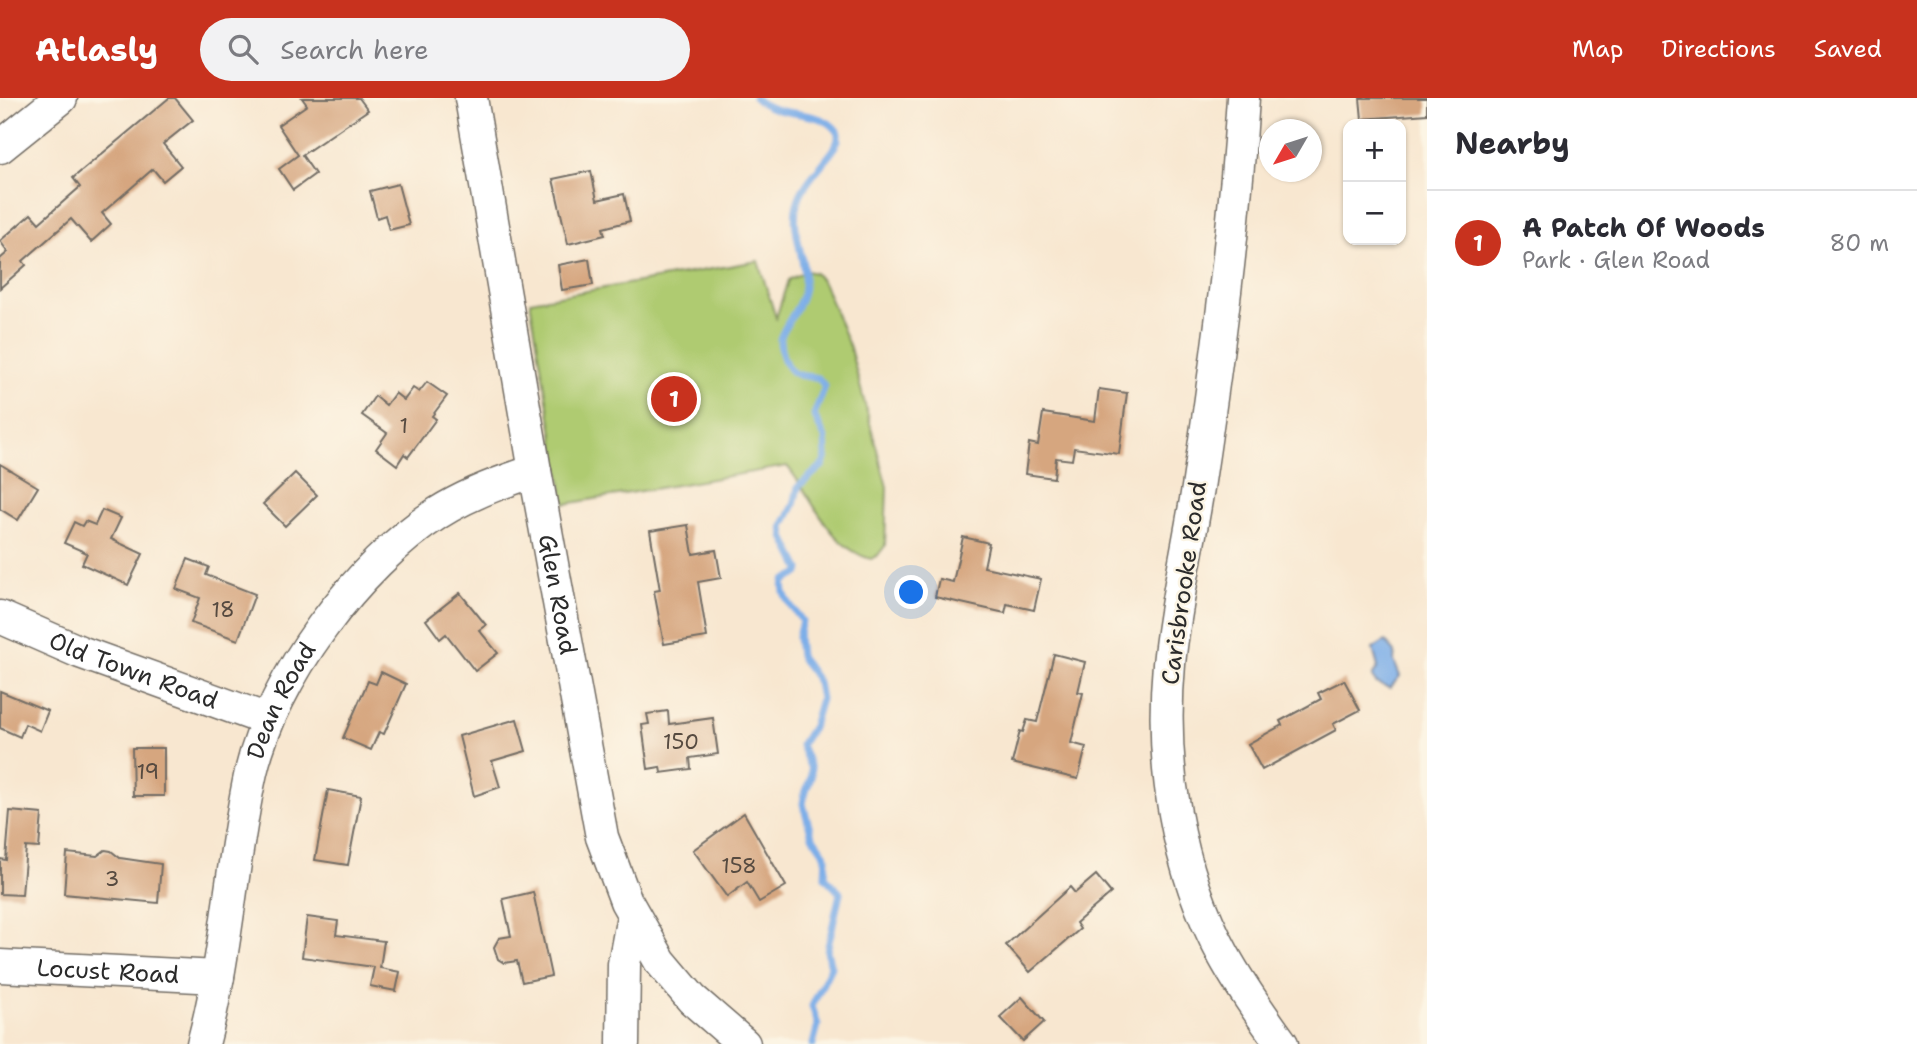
<!DOCTYPE html>
<meta charset="utf-8">
<style>
:root{--surface:#fff;--page:#f2f2f3;--text:#2b2b33;--muted:#7c7c81;--line:#e1e1e2;--accent:#c8321e}
body{margin:0;font-family:"Shantell Sans",sans-serif;background:var(--page);color:var(--text)}
.controls{position:absolute;right:21px;top:21px;display:grid;overflow:hidden;border-radius:14px;box-shadow:0 2px 5px #0004}
.controls button{width:63px;height:63px;display:grid;place-items:center;padding:0;border:0;border-bottom:2px solid var(--line);background:var(--surface);color:var(--text);font:35px sans-serif}
.compass{position:absolute;left:1259px;top:21px;width:63px;height:63px;border-radius:50%;background:var(--surface);box-shadow:0 2px 5px #0004;rotate:231deg}
.you{position:absolute;left:912px;top:495px;width:24px;height:24px;margin:-18px;border:5px solid #fff;border-radius:50%;background:#1a73e8;box-shadow:0 0 0 10px #1a73e833}
.badge{display:grid;place-items:center;width:46px;height:46px;border-radius:50%;background:var(--accent);color:#fff;font-size:23px;font-weight:700}
.pin{position:absolute;translate:-50% -50%;border:4px solid #fff;box-shadow:0 2px 7px #0006}
.list{margin:0;padding:0;list-style:none}
h2{display:flex;justify-content:space-between;align-items:center;height:91px;margin:0;padding:0 28px;font-size:30px}
h2 small{font-size:23px;font-weight:400;color:var(--muted)}
.list li{display:grid;grid-template-columns:46px 1fr auto;gap:21px;align-items:center;box-sizing:border-box;height:105px;padding:0 28px;border-top:2px solid var(--line)}
.list b{display:block;font-size:26px;white-space:nowrap}
.list p{margin:0;font-size:23px;white-space:nowrap;color:var(--muted)}
.list em{font-size:23px;font-style:normal;color:var(--muted)}
.icon{flex:none;width:38px;height:38px;fill:none;stroke:currentColor;stroke-width:2;stroke-linecap:round;stroke-linejoin:round}
.map{position:relative;flex:none;width:1427px;height:946px;overflow:hidden}
header{display:flex;align-items:center;gap:42px;box-sizing:border-box;height:98px;padding:0 35px;background:var(--accent);color:#fff}
header strong{font-size:33px}
nav{display:flex;gap:38px;margin-inline-start:auto;font-size:24px}
.search{width:490px;height:63px;background:var(--page);display:flex;align-items:center;gap:18px;box-sizing:border-box;padding:0 24px;border-radius:38px;color:var(--muted);font-size:26px}
main{display:flex}
aside{flex:1;background:var(--surface)}
.map>svg:first-child{display:block}
</style>
<header>
<strong>Atlasly</strong>
<div class="search"><svg class="icon" aria-label="search" viewBox="0 0 24 24"><circle cx="10" cy="10" r="6"/><path d="M15 15l6 6"/></svg>Search here</div>
<nav><a>Map</a><a>Directions</a><a>Saved</a></nav>
</header>
<main>
<div class="map">
<svg width="1427" height="946" viewBox="0 0 1427 946">
<rect width="100%" height="100%" fill="#fcf5e5"/>
<filter id="ink" filterUnits="userSpaceOnUse"><feTurbulence type="fractalNoise" baseFrequency=".0143" numOctaves="2"/><feDisplacementMap in="SourceGraphic" scale="14" xChannelSelector="R" yChannelSelector="G"/><feConvolveMatrix kernelMatrix="1 2 1 2 8 2 1 2 1" color-interpolation-filters="sRGB"/></filter>
<filter id="wash" filterUnits="userSpaceOnUse"><feTurbulence type="fractalNoise" baseFrequency=".00686" numOctaves="4" result="noise"/><feDisplacementMap in="SourceGraphic" scale="28" xChannelSelector="R" yChannelSelector="G"/><feGaussianBlur stdDeviation="1.57" result="paint"/><feColorMatrix in="noise" values="0 0 0 0 0 0 0 0 0 0 0 0 0 0 0 0 0 1.4 0 .05"/><feComposite in="paint" operator="in"/></filter>
<g filter="url(#wash)">
<rect width="100%" height="100%" fill="#f8e7d0"/>
<path fill="#afcb71" stroke="#6d7b4e" stroke-width="2" d="M758,163L776,220L788,182L806,173L815,175L824,186L850,250L887,389L885,448L878,457L871,461C829,450 813,399 787,368L565,406L530,203Z"/>
<path fill="#7daee8" stroke="#546c8a" stroke-width="2" d="M1385,543L1395,554L1394,563L1400,578L1390,590L1376,585L1372,579L1378,569L1373,551Z"/>
<g fill="none" stroke-linecap="round" stroke-linejoin="round">
<path stroke="#7daee8" stroke-width="7" d="M755,0C780,23 820,8 838,34V42L834,51C823,67 806,82 799,100C786,132 812,166 802,198C797,213 785,226 780,241C780,252 785,272 796,276C803,279 811,278 818,280L825,288L814,317L825,340L826,358L823,367L798,389L794,407L783,428L784,439L800,471L799,475L784,483C780,498 794,511 802,523L798,539L800,558L818,584L821,601L813,628L801,647L811,671V679L804,699L803,706L812,738L826,758L825,779L840,795L827,853L831,869L812,908L818,927L813,946"/>
</g>
<g id="blocks">
<g fill="#d6a67f">
<path d="M169,0H175L193,22L163,46L181,68L163,83L153,71L102,115L111,126L91,144L71,121L23,163L26,167L0,190V161L8,154L0,143L31,116L39,125L80,89L73,80Z"/>
<path d="M302,0H359L368,12L302,57L315,76L293,92L279,71L298,57L278,27L307,7Z"/>
<path d="M1360,0H1427V16L1362,21Z"/>
<path d="M591,73L597,102L624,96L630,123L603,130L605,137L568,146L553,81Z"/>
<path d="M398,86L409,127L389,132L385,117L377,120L370,93Z"/>
<path d="M589,161L593,187L562,192L558,167Z"/>
<path d="M427,284L447,298L432,318L436,321L408,359L404,356L397,367L376,351L387,335L362,317L375,298L386,307L395,295L404,302L413,290L419,294Z"/>
<path d="M1099,291L1127,295L1119,356L1074,350L1072,362L1056,360L1054,380L1025,376L1029,345L1038,347L1043,315L1095,323Z"/>
<path d="M0,366L38,389L18,422L0,411Z"/>
<path d="M295,375L317,397L285,428L263,406Z"/>
<path d="M102,412L121,420L111,441L143,456L128,487L82,466L87,455L64,445L74,424L82,428L85,423L95,427Z"/>
<path d="M688,427L693,456L716,452L721,480L698,484L707,539L664,546L654,493L660,492L650,433Z"/>
<path d="M963,439L989,445L984,469L1041,481L1034,512L1007,506L1005,515L935,499L939,481L953,484Z"/>
<path d="M188,461L209,469L206,477L255,496L238,542L191,525L200,500L176,491Z"/>
<path d="M460,495L486,527L479,532L498,555L475,573L446,536L440,541L426,522Z"/>
<path d="M1054,556L1085,564L1078,594L1083,595L1071,645L1086,649L1078,681L1012,665L1020,633L1023,634L1027,622L1037,624Z"/>
<path d="M381,574L406,586L384,636L379,634L371,652L343,640L368,583L376,586Z"/>
<path d="M1344,582L1360,612L1333,626L1336,632L1262,672L1248,646L1282,627L1280,623L1321,601L1318,595Z"/>
<path d="M0,593L48,613L40,633L25,626L20,639L0,630Z"/>
<path d="M668,613L669,626L713,620L718,656L690,660L691,671L661,675L660,669L648,671L642,627L649,626L647,616Z"/>
<path d="M517,621L526,653L492,663L500,689L474,698L459,638Z"/>
<path d="M132,650H164V698H133Z"/>
<path d="M328,692L361,698L348,767L315,762Z"/>
<path d="M10,713L42,716L39,750L26,749L22,797L0,796V761L6,762Z"/>
<path d="M744,715L786,788L759,804L747,784L727,799L693,752Z"/>
<path d="M105,752L111,753L120,760L161,766L158,805L64,796L67,755L97,758Z"/>
<path d="M1096,777L1111,795L1076,825L1080,831L1030,874L1006,847L1070,789L1075,795Z"/>
<path d="M533,794L551,878L522,884L517,863L504,865L498,861L494,849L499,840L511,838L503,801Z"/>
<path d="M307,819L338,823L336,837L384,843L380,870L400,874L396,893L370,888L374,869L302,859Z"/>
<path d="M1022,899L1044,924L1023,943L1000,919Z"/>
</g>
</g>
</g>
<g filter="url(#ink)">
<use href="#blocks" fill-opacity="0" stroke="#736d65" stroke-width="2"/>
<g fill="none" stroke-linecap="round" stroke-linejoin="round">
<defs>
<g id="minor">
<path id="s1" d="M471,0L535,373L602,739L626,803L660,863L692,901L744,946"/>
<path d="M1243,0C1235,129 1218,256 1199,383C1190,444 1175,504 1169,566C1160,665 1176,770 1224,858C1241,889 1261,917 1282,946"/>
<path d="M0,49L61,0"/>
<path id="s2" d="M0,519L80,554L268,622"/>
<path id="s3" d="M0,868L218,879"/>
<path id="s4" d="M203,946C227,857 231,764 251,674C273,580 357,467 438,415C468,396 500,384 535,373"/>
<path d="M623,946L624,866L633,818"/>
</g>
</defs>
<use href="#minor" stroke="#736d65" stroke-width="35"/>
<use href="#minor" stroke="#fff" stroke-width="32"/>
</g>
</g>
<g text-anchor="middle" dominant-baseline="central" stroke-width="5" stroke-linejoin="round" paint-order="stroke">
<g font-size="21" fill="#564a40">
<text x="404" y="328">1</text>
<text x="223" y="512">18</text>
<text x="681" y="644">150</text>
<text x="148" y="674">19</text>
<text x="739" y="768">158</text>
<text x="112" y="781">3</text>
</g>
<g font-size="24" fill="#2b2b2b" stroke="#fcf5e5">
<text transform="translate(1184 485) rotate(-82)">Carisbrooke Road</text>
<text stroke="none"><textPath href="#s1" startOffset="504">Glen Road</textPath></text>
<text stroke="none"><textPath href="#s2" startOffset="144">Old Town Road</textPath></text>
<text stroke="none"><textPath href="#s4" startOffset="354">Dean Road</textPath></text>
<text stroke="none"><textPath href="#s3" startOffset="108">Locust Road</textPath></text>
</g>
</g>
</svg>
<div class="controls">
<button>+</button>
<button>−</button>
</div>
<svg class="compass" viewBox="-18 -18 36 36"><path d="M0-13l5 13h-10z" fill="#e53935"/><path d="M0 13l5-13h-10z" fill="#7c7c81"/></svg>
<div class="you"></div>
<div class="pin badge" style="left:674px;top:301px">1</div>
</div>
<aside>
<h2>Nearby<small></small></h2>
<ul class="list">
<li><span class="badge">1</span><div><b>A Patch Of Woods</b><p>Park · Glen Road</p></div><em>80 m</em></li>
</ul>
</aside>
</main>
